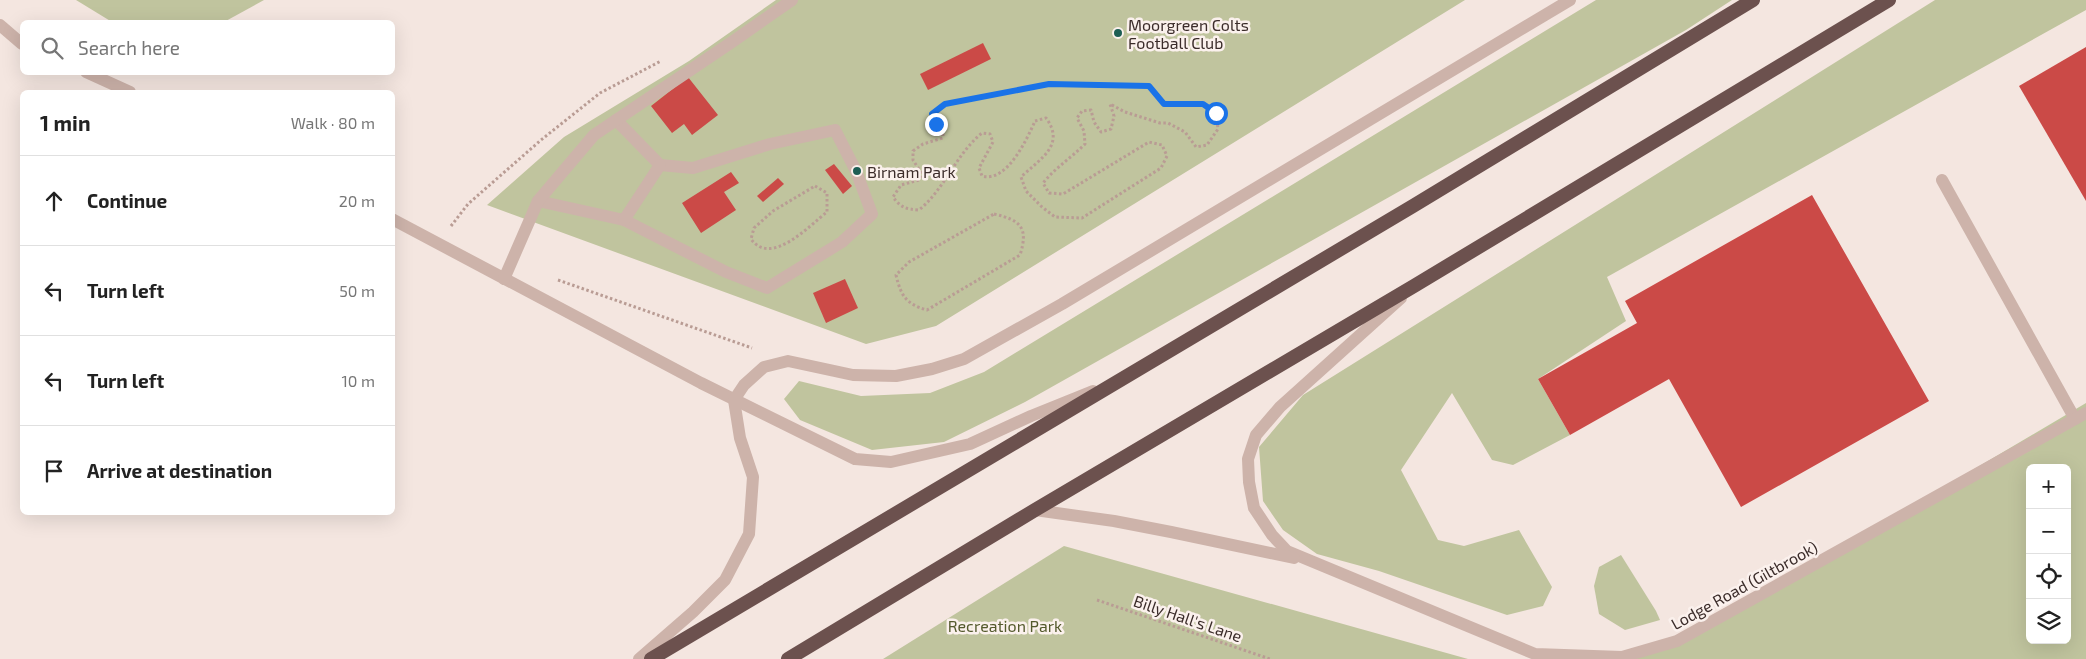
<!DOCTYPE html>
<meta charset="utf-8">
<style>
:root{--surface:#fff;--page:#f2f2f2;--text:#222;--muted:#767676;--line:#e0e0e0}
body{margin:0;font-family:"Exo 2",sans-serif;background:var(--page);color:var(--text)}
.controls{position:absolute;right:15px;bottom:15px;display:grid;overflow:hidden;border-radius:8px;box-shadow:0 5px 20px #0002}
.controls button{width:45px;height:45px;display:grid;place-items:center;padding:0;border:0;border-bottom:1px solid var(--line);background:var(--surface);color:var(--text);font:25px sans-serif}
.stop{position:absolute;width:15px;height:15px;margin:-11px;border:4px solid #1a73e8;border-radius:50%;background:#fff}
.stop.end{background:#1a73e8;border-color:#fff;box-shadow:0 1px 5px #0008}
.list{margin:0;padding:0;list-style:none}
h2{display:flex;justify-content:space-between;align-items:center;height:65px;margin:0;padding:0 20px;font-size:21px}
h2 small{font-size:16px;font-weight:400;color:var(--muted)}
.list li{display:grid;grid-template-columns:32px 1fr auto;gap:15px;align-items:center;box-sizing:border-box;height:90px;padding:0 20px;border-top:1px solid var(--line)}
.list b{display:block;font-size:19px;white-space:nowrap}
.list em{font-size:16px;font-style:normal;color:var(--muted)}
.icon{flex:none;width:28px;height:28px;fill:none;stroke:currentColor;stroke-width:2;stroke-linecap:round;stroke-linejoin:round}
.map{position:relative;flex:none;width:2086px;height:659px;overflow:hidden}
.search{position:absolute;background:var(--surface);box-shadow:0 5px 20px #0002;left:20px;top:20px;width:375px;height:55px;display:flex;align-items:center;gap:12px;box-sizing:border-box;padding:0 18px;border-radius:8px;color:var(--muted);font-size:19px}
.panel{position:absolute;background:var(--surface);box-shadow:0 5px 20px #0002;left:20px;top:90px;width:375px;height:425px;border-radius:8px}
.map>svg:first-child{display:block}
</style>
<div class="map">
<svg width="2086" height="659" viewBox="0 0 2086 659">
<rect width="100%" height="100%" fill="#f4e6e0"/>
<g fill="#c0c49e" fill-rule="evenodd">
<path d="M76,0H264L224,22H112Z"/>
<path d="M776,0H1465L936,326L866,344L487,205L564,137L689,61Z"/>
<path d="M1596,0H1732L1686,30L1025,402L944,442L872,450L800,420L784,399L799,381L861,396L930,393L984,372Z"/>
<path d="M1935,0H2086V10L1607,277L1626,321L1538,379L1570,435L1513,465L1492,460L1452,393L1401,470L1438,540L1464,546L1519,530L1552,587L1543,606L1507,615L1379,571L1317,554L1283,530L1263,501L1259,447L1303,395Z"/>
<path d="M2086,403V659H1635L1685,640ZM2030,468H2067V640H2030Z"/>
<path d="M1064,546L1468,659H883Z"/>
<path d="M1621,555L1656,611L1660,620L1625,630L1599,614L1594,586L1599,567Z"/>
</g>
<g fill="#cb4a47">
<path d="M983,43L991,59L928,90L920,74Z"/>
<path d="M2086,47V201L2019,86Z"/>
<path d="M688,77L718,115L692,135L684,124L672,133L651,106Z"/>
<path d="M834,164L852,186L843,194L825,170Z"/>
<path d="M731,172L739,183L724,192L736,210L701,233L682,203Z"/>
<path d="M778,178L784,184L763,202L757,196Z"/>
<path d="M1812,195L1929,401L1741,507L1669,379L1570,435L1538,379L1637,323L1625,301Z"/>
<path d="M845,279L858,308L826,323L813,293Z"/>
</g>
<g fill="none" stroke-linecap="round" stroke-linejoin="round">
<g stroke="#b99c94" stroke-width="3" stroke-dasharray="2.5 2.5" stroke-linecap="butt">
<path d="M1049,84L1149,86L1164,104H1203L1216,113L1218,129L1207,145L1196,147L1185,132L1168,123H1160L1125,112L1110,104L1114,116L1111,129L1101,132L1094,122L1091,110L1082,111L1077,118L1084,131L1085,144C1071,158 1055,168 1043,183L1049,193L1063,194L1149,142L1162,145L1167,156L1161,168L1082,218L1055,217L1042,207L1026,191L1021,177C1040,159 1066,145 1046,118L1035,121C1027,139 1007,183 982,176L979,168L993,142L990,134L982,133C956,154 945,189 919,210C906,209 901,208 893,197L901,185L919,180L922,174L913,160V151L923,144L943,138V132L935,124L932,114L945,104Z"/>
<path d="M815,186L827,193V212C809,226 771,267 751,239L754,228L773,211Z"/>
<path d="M994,214C1020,220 1029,227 1020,255L927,310C906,304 901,296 896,275L909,262Z"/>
<path d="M451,226L468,204L541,140L600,93L661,61"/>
<path d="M558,280L752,348"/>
<path d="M1097,600L1270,659"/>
</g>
<g stroke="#cdb3aa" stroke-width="12">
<path d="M0,25L22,44"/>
<path d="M86,72L130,92"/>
<path d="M1942,180L2075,419"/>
<path d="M538,201L624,220L726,272L767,288L842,242L872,214L856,171L835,130L770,144L693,168L660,165L616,120"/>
<path d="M392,219L701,383L855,459L891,462L970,444L1031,416L1093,391"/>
<path d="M624,220L660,165"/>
<path d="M504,279L538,201L594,135L732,42L792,0"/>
<path d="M1401,298L1280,407L1256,435L1248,459L1249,482L1254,508L1272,535L1287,551L1535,654L1622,657L1677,641L2086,413"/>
<path d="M1035,510L1114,521L1171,532L1294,558"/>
<path d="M639,659L693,612L725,580L749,534L753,477L740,438L734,400L744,385L764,367L788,361L853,375L896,376L932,369L964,359L1062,304L1570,0"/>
</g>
<g stroke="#6c514e" stroke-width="14">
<path d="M651,659L1413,206L1753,0"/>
<path d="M788,659L1035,510L1414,286L1889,0"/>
</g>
</g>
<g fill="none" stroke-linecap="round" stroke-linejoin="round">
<path stroke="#1a73e8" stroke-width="6" d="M936,124L932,114L945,104L1049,84L1149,86L1164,104H1203L1216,113"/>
</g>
<g fill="#1d5e54" stroke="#fbf1ed" stroke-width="2">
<circle cx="1118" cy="33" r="5"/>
<circle cx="857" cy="171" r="5"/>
</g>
<g text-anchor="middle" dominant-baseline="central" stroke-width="5" stroke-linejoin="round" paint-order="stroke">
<g font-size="16" fill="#3b2c2a" stroke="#fbf1ed" text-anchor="start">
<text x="1128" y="24">Moorgreen Colts<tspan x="1128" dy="18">Football Club</tspan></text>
<text x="867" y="171">Birnam Park</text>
</g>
<g font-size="16" fill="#3b2c2a" stroke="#fbf1ed">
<text transform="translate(1744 585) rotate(-29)">Lodge Road (Giltbrook)</text>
<text transform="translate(1188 618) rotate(19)">Billy Hall's Lane</text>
</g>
<g font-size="16" fill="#545a2d" stroke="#fbf1ed">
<text x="1005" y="625">Recreation Park</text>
</g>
</g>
</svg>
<div class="controls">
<button>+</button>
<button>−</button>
<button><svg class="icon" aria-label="locate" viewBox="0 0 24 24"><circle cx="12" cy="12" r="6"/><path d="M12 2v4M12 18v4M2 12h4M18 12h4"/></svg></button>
<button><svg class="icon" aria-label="layers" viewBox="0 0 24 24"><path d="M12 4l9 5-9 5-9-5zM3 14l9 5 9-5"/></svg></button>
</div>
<div class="stop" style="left:1216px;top:113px"></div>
<div class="stop end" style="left:936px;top:124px"></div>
<div class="search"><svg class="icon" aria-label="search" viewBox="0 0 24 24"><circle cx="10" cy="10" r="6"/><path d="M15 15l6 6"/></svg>Search here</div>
<section class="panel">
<h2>1 min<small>Walk · 80 m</small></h2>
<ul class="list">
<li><svg class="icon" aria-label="ahead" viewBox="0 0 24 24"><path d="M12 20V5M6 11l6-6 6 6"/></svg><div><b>Continue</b></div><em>20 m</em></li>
<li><svg class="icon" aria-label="left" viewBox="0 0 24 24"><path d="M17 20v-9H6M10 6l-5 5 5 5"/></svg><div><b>Turn left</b></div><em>50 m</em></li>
<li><svg class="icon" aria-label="left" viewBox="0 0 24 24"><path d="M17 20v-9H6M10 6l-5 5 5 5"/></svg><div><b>Turn left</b></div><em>10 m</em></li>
<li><svg class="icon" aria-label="arrive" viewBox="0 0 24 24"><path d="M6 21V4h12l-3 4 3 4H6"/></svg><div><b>Arrive at destination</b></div></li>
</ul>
</section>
</div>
